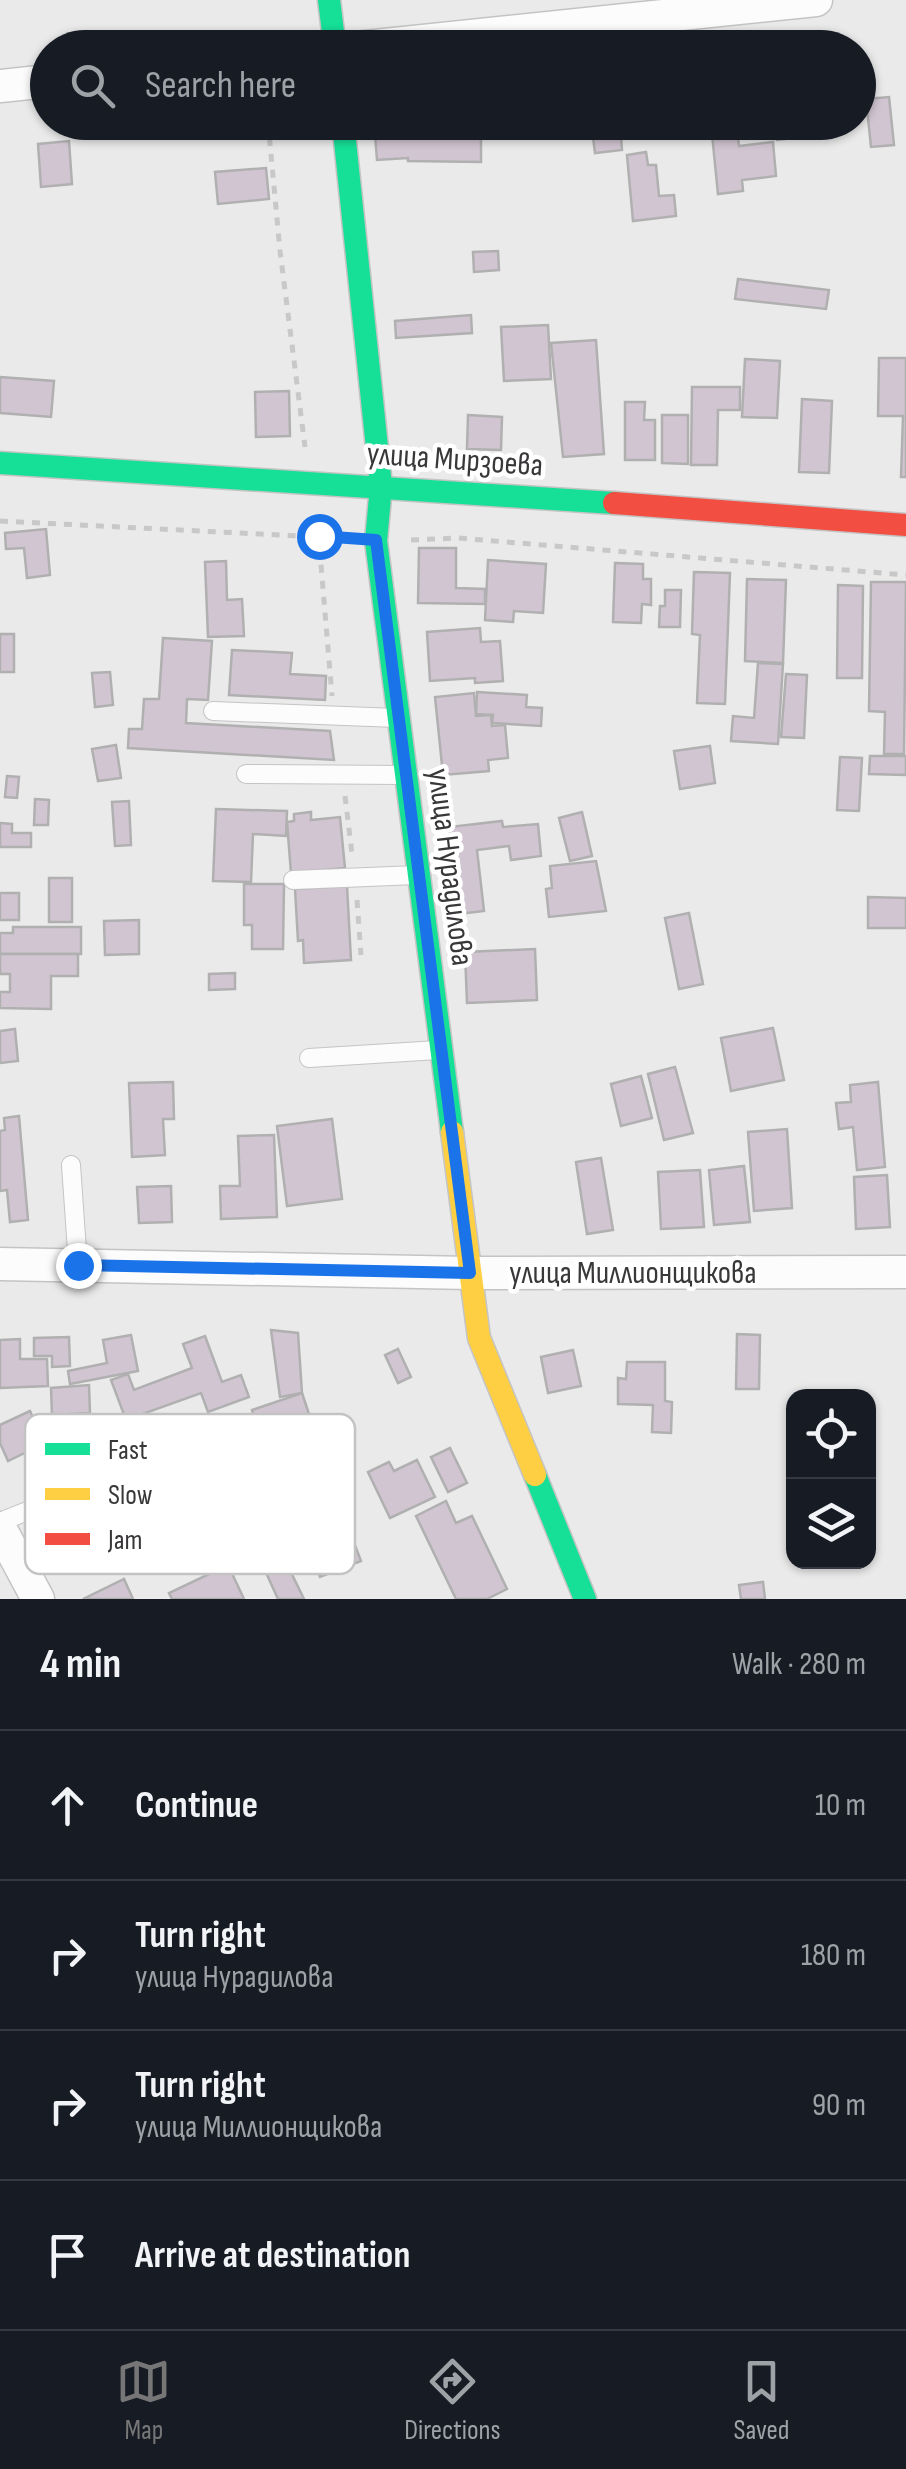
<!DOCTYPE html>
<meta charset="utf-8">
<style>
:root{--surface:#171b24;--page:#20242c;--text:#f1f3f6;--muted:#9ea1a6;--line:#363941;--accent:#777677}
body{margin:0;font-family:"Sofia Sans Condensed",sans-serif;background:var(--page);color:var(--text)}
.controls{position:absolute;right:30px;bottom:30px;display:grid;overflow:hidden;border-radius:20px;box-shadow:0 2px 8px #0004}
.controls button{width:90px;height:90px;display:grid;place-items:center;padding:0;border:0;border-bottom:2px solid var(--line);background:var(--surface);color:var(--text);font:50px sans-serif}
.stop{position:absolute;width:30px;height:30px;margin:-22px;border:8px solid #1a73e8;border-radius:50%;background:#fff}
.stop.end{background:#1a73e8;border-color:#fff;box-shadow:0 2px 10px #0008}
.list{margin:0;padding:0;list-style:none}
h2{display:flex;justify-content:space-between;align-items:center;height:130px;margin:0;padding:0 40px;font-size:42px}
h2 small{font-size:32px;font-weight:400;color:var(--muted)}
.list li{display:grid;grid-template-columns:65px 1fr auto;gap:30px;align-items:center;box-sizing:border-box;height:150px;padding:0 40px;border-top:2px solid var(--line)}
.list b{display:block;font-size:38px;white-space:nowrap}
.list p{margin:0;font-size:32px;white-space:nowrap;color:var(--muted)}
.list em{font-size:32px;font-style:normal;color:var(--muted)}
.icon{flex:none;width:55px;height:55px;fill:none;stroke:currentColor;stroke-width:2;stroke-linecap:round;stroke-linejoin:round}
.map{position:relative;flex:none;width:906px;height:1599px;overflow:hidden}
.search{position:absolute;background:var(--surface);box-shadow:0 2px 8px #0004;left:30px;right:30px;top:30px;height:110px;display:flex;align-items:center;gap:25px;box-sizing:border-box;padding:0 35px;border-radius:55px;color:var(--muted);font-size:38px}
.sheet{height:730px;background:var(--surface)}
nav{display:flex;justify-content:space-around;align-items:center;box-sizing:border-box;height:140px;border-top:2px solid var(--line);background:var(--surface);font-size:28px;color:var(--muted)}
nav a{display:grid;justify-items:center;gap:5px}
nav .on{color:var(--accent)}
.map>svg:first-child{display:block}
</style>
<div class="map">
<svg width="906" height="1599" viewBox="0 0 906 1599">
<rect width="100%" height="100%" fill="#ebeaeb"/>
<g fill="#d1c5d1" stroke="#b1b0b1" stroke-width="2.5">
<path d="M889,97L894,145L871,147L866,99Z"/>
<path d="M374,122H412L413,136L481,137V162L408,161V158L377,160Z"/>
<path d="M591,122H620L622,150L595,153Z"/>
<path d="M634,122H663L664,135L636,138Z"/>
<path d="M775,122H833L834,134L777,140Z"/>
<path d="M737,131L739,146L773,142L776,176L742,180L743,191L718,194L712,134Z"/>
<path d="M69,141L72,184L41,187L38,144Z"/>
<path d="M646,152L648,165H656L659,196L674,195L676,216L633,221L627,155Z"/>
<path d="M266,168L269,199L218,204L215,172Z"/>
<path d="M498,251L499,270L474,272L473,252Z"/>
<path d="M738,279L829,290L826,309L735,299Z"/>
<path d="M471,315L472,333L396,338L395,321Z"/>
<path d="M548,325L551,379L504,381L501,327Z"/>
<path d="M596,340L604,454L563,457L551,343Z"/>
<path d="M879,358H906V477H901L903,416H878Z"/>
<path d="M745,359L780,361L777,418L742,417Z"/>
<path d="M0,377L54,381L51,417L0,413Z"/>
<path d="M692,387H740V410H718L717,465H691Z"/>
<path d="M289,391L290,436L256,437L255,392Z"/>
<path d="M802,399L832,401L829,473L799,472Z"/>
<path d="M625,402H645L644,420H655V460H625Z"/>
<path d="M468,415L502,417L501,450L467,449Z"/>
<path d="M662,415H688V464L662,463Z"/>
<path d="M46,529L50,575L27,578L24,548L6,549L5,533Z"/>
<path d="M419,548H456V588L485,589V604L418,603Z"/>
<path d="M488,560L546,564L543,613L514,611L513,622L485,620Z"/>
<path d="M226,561L227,600L242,599L244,636L208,637L205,562Z"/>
<path d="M615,563L643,564V579H651V605L642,604L641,623L613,622Z"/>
<path d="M694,572L730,573L725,704L697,703L700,635L692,634Z"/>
<path d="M747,579L786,580L783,663L745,661Z"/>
<path d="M871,582H906L904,754H884L885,712L869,711Z"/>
<path d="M838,585L863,586L862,678H837Z"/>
<path d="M665,590H681L680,627H659L660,606H665Z"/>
<path d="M480,628L481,642L500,641L503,681L475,683V678L430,681L427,632Z"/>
<rect x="0" y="634" width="14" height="38"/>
<path d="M163,638L212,641L208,700L187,699L186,723L330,731L334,760L128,748L129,729H142L144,699H159Z"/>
<path d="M232,650L292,653L290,674L326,676L325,700L229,695Z"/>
<path d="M758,663L783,664L778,744L731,741L733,716L754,718Z"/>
<path d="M110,672L113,705L95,707L92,673Z"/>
<path d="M786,674L807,675L804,738L781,737Z"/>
<path d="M477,692L527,695L526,707L542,708L541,726L492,723L493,715L476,714Z"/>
<path d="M474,693L476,716L491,715L492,726L505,725L508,758L488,760L489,771L443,775L435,697Z"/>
<path d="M116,745L121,778L98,781L92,749Z"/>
<path d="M710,746L715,783L680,789L674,751Z"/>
<path d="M870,756H906V775L869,774Z"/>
<path d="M840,757L862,758L859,811L837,810Z"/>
<path d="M7,776L19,777L17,798L5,797Z"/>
<path d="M35,799L49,800L48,825H34Z"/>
<path d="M129,801L131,845L115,846L112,802Z"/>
<path d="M216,809L287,811L286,836L253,834L251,882L213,881Z"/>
<path d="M311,812V820L340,817L345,868L291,873L287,822L294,821V814Z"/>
<path d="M582,812L592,856L570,861L559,818Z"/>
<path d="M502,821L503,827L538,824L541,856L511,860L509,846L477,850L484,911L458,914L449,827Z"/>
<path d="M0,823L12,824V833H31V847H0Z"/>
<path d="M596,861L606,911L549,917L546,889L552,888L550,866Z"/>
<rect x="49" y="878" width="23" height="44"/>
<path d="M244,884H284L283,949H252V925H244Z"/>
<path d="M347,886L351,960L304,963L303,940L298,941L295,889Z"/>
<rect x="0" y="893" width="19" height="27"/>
<path d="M868,897L906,898V928H868Z"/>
<path d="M689,913L703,984L679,989L665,918Z"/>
<path d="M139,920V954L105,955L104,921Z"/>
<path d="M13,927H81V954H0V933H13Z"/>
<path d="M535,949L537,1000L467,1003L465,952Z"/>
<path d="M0,954H78V976H51V1009L0,1008V992H10V974H0Z"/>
<path d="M235,973V989L209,990V974Z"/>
<path d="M773,1028L784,1080L731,1091L721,1038Z"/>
<path d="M15,1029L18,1061L0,1063V1031Z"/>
<path d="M675,1067L693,1133L664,1140L648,1074Z"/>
<path d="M641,1076L652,1118L621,1126L611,1084Z"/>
<path d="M173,1082L174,1119H163L165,1155L132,1157L129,1083Z"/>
<path d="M878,1082L885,1167L857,1170L853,1127L839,1129L836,1103L851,1102L850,1085Z"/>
<path d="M19,1116L28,1220L10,1222L7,1190L0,1191V1131L5,1130L4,1118Z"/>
<path d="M332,1119L342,1199L287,1206L277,1126Z"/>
<path d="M787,1129L792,1208L754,1211L748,1132Z"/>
<path d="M274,1135L277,1217L221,1219L220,1186H240L238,1136Z"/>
<path d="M601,1158L613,1230L587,1234L576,1162Z"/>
<path d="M744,1166L750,1222L714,1225L709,1170Z"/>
<path d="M700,1170L704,1227L661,1229L658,1172Z"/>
<path d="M887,1175L890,1227L856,1229L854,1177Z"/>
<path d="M171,1186L172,1222L139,1223L137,1187Z"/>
<path d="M271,1330L298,1333L302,1393L280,1397Z"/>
<path d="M737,1334L760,1335L759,1389H736Z"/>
<path d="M131,1335L138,1371L70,1384L68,1371L107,1363L103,1340Z"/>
<path d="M205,1336L222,1382L241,1375L249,1397L208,1412L201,1393L126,1420L111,1380L128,1374L134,1390L192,1368L183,1344Z"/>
<path d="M69,1337L70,1366L52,1367V1356H34V1338Z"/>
<path d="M20,1339V1359H47L48,1386L0,1388V1340Z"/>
<path d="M398,1349L411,1377L398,1383L385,1355Z"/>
<path d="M573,1350L581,1386L548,1393L541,1357Z"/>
<path d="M627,1362H665V1401L672,1402L671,1433L652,1432L653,1405L618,1404V1378L626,1379Z"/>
<path d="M89,1385L90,1413L52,1415L51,1388Z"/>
<path d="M302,1393L316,1435L276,1447L269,1428L258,1431L252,1410Z"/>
<path d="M30,1411L45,1443L8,1461L0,1443V1425Z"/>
<path d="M450,1448L467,1483L448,1492L431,1457Z"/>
<path d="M417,1460L435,1497L390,1518L368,1472L389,1462L394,1471Z"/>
<path d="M446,1501L456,1523L472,1516L507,1589L487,1599H456L416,1516Z"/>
<path d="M353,1540L361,1561L320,1577L312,1556Z"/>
<path d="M283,1556L304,1599H278L263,1566Z"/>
<path d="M228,1565L244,1599H172L169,1593Z"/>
<path d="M124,1579L133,1599H83Z"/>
<path d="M763,1582L765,1599H741L739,1585Z"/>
</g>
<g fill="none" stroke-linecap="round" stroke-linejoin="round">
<defs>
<g id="lane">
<path d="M213,711L397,718"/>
<path d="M246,774L405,775"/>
<path d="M293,880L417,875"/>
<path d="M309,1058L438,1050"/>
<path d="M71,1165L78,1265"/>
<path d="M0,1522L82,1489"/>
</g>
<g id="street">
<path d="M356,48L816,0"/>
<path d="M0,86L48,81"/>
<path d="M0,1264L470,1273L906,1272"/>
<path d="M0,1528L38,1599"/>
</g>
<g id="fast">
<path d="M329,0L335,48"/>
<path d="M343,122L381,486L376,541L452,1132"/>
<path d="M0,463L614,503"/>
<path d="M535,1475L585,1599"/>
</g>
<path id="slow" d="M452,1132L479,1338L535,1475"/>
<path id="jam" d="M614,503L906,525"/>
</defs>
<use href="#lane" stroke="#c4c4c4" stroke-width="20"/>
<use href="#street" stroke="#c4c4c4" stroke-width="35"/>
<use href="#fast" stroke="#c4c4c4" stroke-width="25"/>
<use href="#slow" stroke="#c4c4c4" stroke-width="25"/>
<use href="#jam" stroke="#c4c4c4" stroke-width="25"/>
<g stroke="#c9c8c9" stroke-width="5" stroke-dasharray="8 8" stroke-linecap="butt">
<path d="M268,122L280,251L305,447"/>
<path d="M317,517L332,696"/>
<path d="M0,521L340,538"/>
<path d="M411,540L458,538L906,575"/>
<path d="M345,796L352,854"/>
<path d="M357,900L361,955"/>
</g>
<use href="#lane" stroke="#fcfcfc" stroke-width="18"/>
<use href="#street" stroke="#fcfcfc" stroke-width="32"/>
<use href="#fast" stroke="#16e098" stroke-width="22"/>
<use href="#slow" stroke="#ffcf43" stroke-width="22"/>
<use href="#jam" stroke="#f24e42" stroke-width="22"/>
</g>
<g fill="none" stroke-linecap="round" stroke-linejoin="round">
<path stroke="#1a73e8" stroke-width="12" d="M78,1265L470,1273L376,540L319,536"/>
</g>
<g text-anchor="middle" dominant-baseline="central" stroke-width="9" stroke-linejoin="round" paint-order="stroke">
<g font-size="32" fill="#393739" stroke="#fff">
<text transform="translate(455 460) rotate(4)">улица Мирзоева</text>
<text transform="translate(450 867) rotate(83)">улица Нурадилова</text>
<text x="633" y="1273">улица Миллионщикова</text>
</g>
</g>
<rect x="25" y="1414" width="330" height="160" rx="15" fill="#fff" stroke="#c4c3c4" stroke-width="2.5"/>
<rect x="45" y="1443" width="45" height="12" fill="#16e098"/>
<rect x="45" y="1488" width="45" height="12" fill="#ffcf43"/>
<rect x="45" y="1533" width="45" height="12" fill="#f24e42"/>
<g font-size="28" fill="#393739">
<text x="108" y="1459">Fast</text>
<text x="108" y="1504">Slow</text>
<text x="108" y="1549">Jam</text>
</g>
</svg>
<div class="controls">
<button><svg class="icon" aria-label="locate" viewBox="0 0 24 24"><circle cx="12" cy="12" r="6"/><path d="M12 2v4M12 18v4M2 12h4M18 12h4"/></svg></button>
<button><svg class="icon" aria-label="layers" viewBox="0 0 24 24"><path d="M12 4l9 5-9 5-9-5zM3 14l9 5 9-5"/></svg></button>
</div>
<div class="stop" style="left:319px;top:536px"></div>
<div class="stop end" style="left:78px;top:1265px"></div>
<div class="search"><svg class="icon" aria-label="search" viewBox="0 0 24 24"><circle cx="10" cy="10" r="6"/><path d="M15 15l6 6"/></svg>Search here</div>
</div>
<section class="sheet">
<h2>4 min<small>Walk · 280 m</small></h2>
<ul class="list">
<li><svg class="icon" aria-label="ahead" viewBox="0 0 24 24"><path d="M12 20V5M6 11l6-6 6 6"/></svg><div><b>Continue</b></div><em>10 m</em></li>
<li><svg class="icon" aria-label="right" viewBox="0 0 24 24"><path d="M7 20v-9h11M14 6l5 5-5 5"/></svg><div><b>Turn right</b><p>улица Нурадилова</p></div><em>180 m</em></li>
<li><svg class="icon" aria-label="right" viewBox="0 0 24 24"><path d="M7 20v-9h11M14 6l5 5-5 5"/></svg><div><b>Turn right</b><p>улица Миллионщикова</p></div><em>90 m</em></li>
<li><svg class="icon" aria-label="arrive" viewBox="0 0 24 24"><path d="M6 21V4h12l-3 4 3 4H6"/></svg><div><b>Arrive at destination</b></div></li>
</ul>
</section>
<nav>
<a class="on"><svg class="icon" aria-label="map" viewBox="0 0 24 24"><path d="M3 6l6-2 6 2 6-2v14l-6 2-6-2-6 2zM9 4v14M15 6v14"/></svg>Map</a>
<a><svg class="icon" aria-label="directions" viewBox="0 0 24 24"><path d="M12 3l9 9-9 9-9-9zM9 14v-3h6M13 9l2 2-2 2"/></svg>Directions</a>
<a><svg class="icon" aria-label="saved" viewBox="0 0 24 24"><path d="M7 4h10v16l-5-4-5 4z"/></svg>Saved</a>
</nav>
